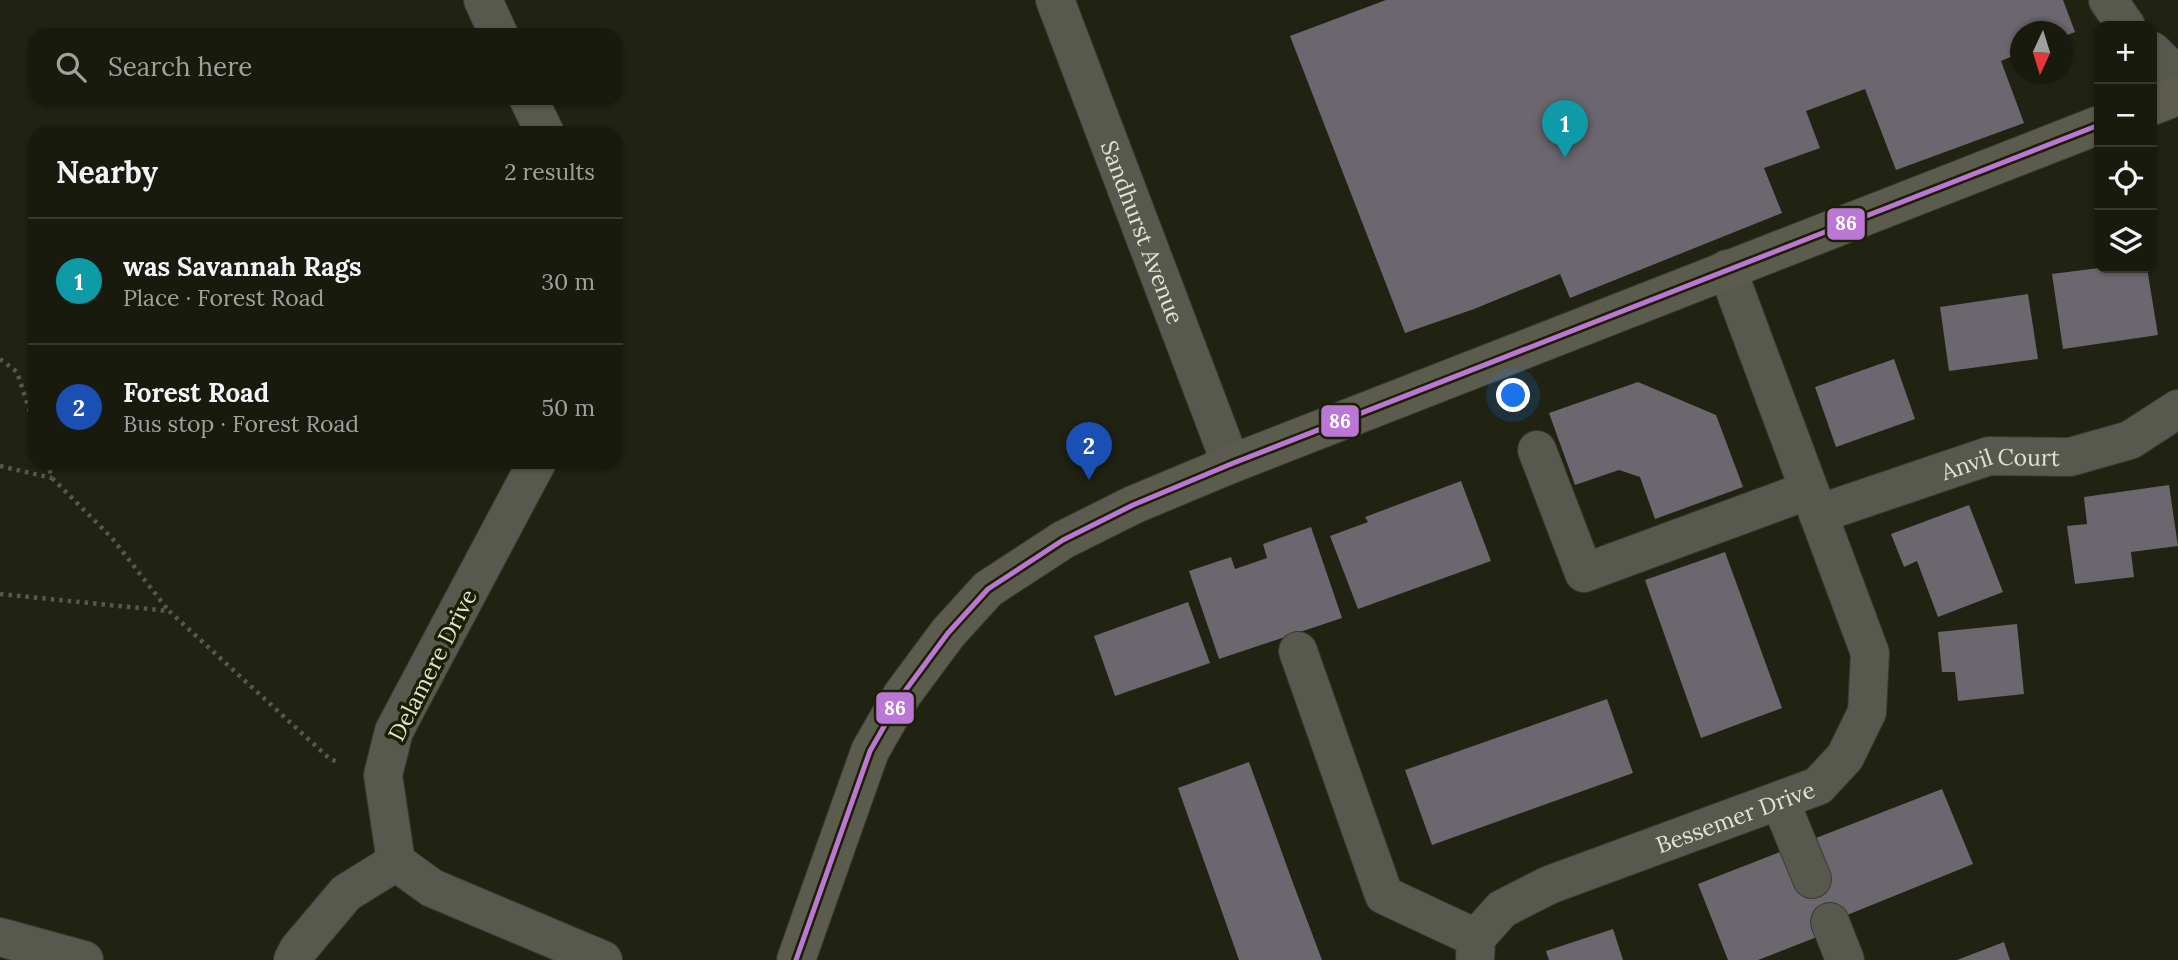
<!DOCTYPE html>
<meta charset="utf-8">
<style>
:root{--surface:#181a0e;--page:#25271c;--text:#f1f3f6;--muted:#9fa19e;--line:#36382e;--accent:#ea580c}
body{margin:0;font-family:Lora,serif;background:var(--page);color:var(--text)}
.controls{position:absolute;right:21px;top:21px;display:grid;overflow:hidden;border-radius:14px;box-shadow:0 2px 5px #0004}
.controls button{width:63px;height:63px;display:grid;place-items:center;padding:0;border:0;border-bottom:2px solid var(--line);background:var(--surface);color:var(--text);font:35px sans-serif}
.compass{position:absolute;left:2010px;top:21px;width:63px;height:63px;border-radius:50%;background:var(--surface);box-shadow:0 2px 5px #0004;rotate:184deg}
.you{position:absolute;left:1514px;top:396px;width:24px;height:24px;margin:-18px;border:5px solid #fff;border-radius:50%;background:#1a73e8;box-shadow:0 0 0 10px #1a73e833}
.badge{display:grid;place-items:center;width:46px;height:46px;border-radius:50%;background:var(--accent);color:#fff;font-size:23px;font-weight:700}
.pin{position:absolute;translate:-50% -58px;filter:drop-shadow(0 2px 4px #0008)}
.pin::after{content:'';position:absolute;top:37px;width:24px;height:21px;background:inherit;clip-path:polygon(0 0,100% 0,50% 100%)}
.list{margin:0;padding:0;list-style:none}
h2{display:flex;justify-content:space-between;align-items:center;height:91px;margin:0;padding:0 28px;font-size:30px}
h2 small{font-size:23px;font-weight:400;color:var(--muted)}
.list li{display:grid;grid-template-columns:46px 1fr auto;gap:21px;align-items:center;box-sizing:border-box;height:126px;padding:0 28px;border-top:2px solid var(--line)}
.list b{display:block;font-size:26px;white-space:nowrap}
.list p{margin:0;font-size:23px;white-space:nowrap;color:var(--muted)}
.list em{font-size:23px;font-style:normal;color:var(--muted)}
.icon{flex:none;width:38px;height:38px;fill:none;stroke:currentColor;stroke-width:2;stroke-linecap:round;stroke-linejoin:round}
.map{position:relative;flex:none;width:2178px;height:960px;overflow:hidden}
.search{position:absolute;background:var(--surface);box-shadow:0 2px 5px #0004;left:28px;top:28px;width:595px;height:77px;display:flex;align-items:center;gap:18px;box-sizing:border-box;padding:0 24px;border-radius:21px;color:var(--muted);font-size:26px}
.panel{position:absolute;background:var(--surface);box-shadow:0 2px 5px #0004;left:28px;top:126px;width:595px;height:343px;border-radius:21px}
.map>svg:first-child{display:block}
</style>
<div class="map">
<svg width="2178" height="960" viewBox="0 0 2178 960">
<rect width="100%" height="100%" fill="#202212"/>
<g fill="#6c676e">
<path d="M1386,0H2063L2075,32L2062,37V32H2020V53L2001,61L2024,123L1896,170L1865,89L1806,111L1820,148L1764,168L1782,213L1570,298L1560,274L1474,309L1405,333L1290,36Z"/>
<path d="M2099,268H2147L2158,335L2063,349L2052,274Z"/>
<path d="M2028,294L2038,359L1949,371L1940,307Z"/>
<path d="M1894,359L1915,419L1836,447L1815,387Z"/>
<path d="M1638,382L1716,415L1743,487L1655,519L1640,477L1619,470L1575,485L1549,413Z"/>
<path d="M1461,481L1491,561L1358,609L1330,536L1368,522L1365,517Z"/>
<path d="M2169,485L2178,546L2131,552L2134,577L2075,584L2067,526L2087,524L2084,497Z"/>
<path d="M1969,505L2003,592L1938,617L1917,561L1904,567L1891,534Z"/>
<path d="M1311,527L1342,618L1219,659L1189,571L1231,557L1235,569L1267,558L1263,544Z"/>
<path d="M1725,552L1782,708L1701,738L1645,580Z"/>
<path d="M1188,602L1210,663L1115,696L1094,636Z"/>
<path d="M2017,624L2024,694L1958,701L1955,672H1942L1938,632Z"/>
<path d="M1607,699L1633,773L1432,845L1405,770Z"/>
<path d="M1249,762L1293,883L1322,960H1239L1221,909L1178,788Z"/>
<path d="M1942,789L1973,864L1815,928L1817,937L1758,960H1728L1698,884Z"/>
<path d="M1613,929L1623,960H1549L1546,951Z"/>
<path d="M2004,942L2010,960H1957Z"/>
</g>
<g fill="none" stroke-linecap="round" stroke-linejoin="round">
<defs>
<g id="minor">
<path d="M483,0L499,35"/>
<path id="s1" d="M1055,0L1231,464"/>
<path d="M2108,0L2126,26"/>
<path d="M2152,51L2178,76"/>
<path d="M528,98L545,133"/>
<path d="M1537,450L1584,573L1809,490"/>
<path d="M537,462L394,731L383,775L396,862L432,888L603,960"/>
<path id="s2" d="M1818,514L1989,456L2070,457L2130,440L2178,409"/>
<path d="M1298,651L1384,895L1476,938"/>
<path d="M1780,801L1812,879"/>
<path d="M1830,922L1845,960"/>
<path d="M0,937L84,960"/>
<path d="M293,960L298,950L346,893L396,862"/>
<path id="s3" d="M1475,960L1476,938L1502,909L1549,885L1818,786L1845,757L1867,712L1870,653L1727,269"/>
</g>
<g id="major">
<path d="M2152,106L2178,96"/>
<path d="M796,960L870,751L902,695L948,633L988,589L1063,540L1133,505L1231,464L2099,125"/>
</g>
</defs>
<use href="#minor" stroke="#393a2f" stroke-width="40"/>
<use href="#major" stroke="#393a2f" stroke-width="40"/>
<g stroke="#57584d" stroke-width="4.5" stroke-dasharray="3.5 5" stroke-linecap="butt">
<path d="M0,359L17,372L35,427"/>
<path d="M47,462L52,478L112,538L168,610"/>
<path d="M0,466L52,478"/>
<path d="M0,594L169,611L330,759L338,762"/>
</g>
<use href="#minor" stroke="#58594e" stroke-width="38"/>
<use href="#major" stroke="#5b5c4d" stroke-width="38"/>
<defs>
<path id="bus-1" d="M796,960L870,751L902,695L948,633L988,589L1063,540L1133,505L1231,464L2099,125"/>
</defs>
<use href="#bus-1" stroke="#1d1f03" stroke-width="10"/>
<use href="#bus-1" stroke="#ba77d6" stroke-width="5"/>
</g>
<g text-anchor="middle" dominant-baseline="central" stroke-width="7" stroke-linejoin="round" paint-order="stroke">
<g font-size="23" fill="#e0e3d1" stroke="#1d1f03">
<text stroke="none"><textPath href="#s1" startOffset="248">Sandhurst Avenue</textPath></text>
<text stroke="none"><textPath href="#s2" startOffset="191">Anvil Court</textPath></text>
<text transform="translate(432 665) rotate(-63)">Delamere Drive</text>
<text stroke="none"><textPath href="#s3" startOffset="312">Bessemer Drive</textPath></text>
</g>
</g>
<g stroke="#1d1f03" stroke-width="2.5">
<rect x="1826" y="207" width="40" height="34" rx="7" fill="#ba77d6"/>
<rect x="1320" y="404" width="40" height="34" rx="7" fill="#ba77d6"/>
<rect x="875" y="691" width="40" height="34" rx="7" fill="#ba77d6"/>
</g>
<g font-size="19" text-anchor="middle" font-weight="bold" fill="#fff">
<text x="1846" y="230">86</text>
<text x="1340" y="428">86</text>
<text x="895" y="715">86</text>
</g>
</svg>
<div class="controls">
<button>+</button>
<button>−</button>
<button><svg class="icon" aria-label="locate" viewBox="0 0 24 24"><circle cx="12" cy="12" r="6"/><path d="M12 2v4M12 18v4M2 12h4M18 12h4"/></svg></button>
<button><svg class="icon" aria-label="layers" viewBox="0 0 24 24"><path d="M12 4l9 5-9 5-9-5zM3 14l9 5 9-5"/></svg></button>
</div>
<svg class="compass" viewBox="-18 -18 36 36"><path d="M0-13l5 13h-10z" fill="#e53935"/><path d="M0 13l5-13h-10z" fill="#9fa19e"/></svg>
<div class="you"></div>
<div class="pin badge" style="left:1565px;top:158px;background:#0f9aa8">1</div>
<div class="pin badge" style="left:1089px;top:480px;background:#1a4fb4">2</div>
<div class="search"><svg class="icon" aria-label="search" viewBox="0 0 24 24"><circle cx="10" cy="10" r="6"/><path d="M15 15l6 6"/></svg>Search here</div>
<section class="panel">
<h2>Nearby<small>2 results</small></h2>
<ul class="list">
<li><span class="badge" style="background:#0f9aa8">1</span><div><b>was Savannah Rags</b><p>Place · Forest Road</p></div><em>30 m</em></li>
<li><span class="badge" style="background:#1a4fb4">2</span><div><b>Forest Road</b><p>Bus stop · Forest Road</p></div><em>50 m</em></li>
</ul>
</section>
</div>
